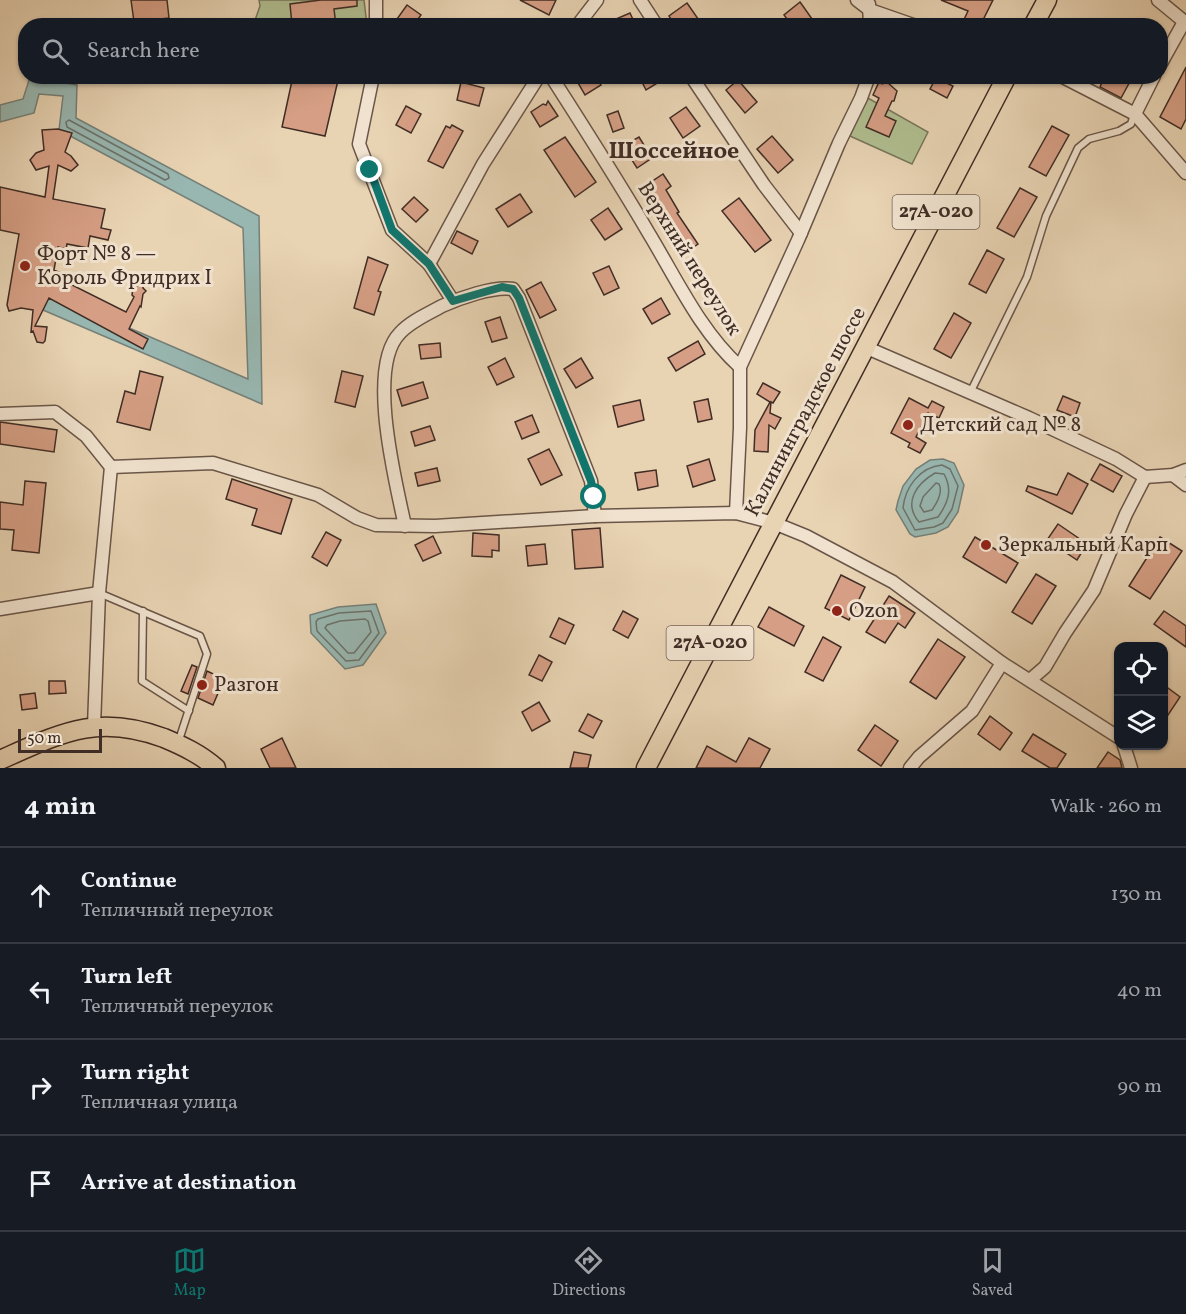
<!DOCTYPE html>
<meta charset="utf-8">
<style>
:root{--surface:#171b24;--page:#242831;--text:#f1f3f6;--muted:#9ea1a6;--line:#363941;--accent:#0f766e}
body{margin:0;font-family:Vollkorn,serif;background:var(--page);color:var(--text)}
.controls{position:absolute;right:18px;bottom:18px;display:grid;overflow:hidden;border-radius:12px;box-shadow:0 2px 4px #0004}
.controls button{width:54px;height:54px;display:grid;place-items:center;padding:0;border:0;border-bottom:2px solid var(--line);background:var(--surface);color:var(--text);font:30px sans-serif}
.scale{position:absolute;left:18px;bottom:15px;width:84px;box-sizing:border-box;padding-left:6px;border:3px solid #402d25;border-top:0;font-size:16px;line-height:21px;white-space:nowrap;color:#402d25;-webkit-text-stroke:4px #f0e2ce;paint-order:stroke}
.stop{position:absolute;width:18px;height:18px;margin:-14px;border:4px solid #0f766e;border-radius:50%;background:#fff}
.stop.end{background:#0f766e;border-color:#fff;box-shadow:0 2px 6px #0008}
.list{margin:0;padding:0;list-style:none}
h2{display:flex;justify-content:space-between;align-items:center;height:78px;margin:0;padding:0 24px;font-size:26px}
h2 small{font-size:20px;font-weight:400;color:var(--muted)}
.list li{display:grid;grid-template-columns:39px 1fr auto;gap:18px;align-items:center;box-sizing:border-box;height:96px;padding:0 24px;border-top:2px solid var(--line)}
.list b{display:block;font-size:22px;white-space:nowrap}
.list p{margin:0;font-size:20px;white-space:nowrap;color:var(--muted)}
.list em{font-size:20px;font-style:normal;color:var(--muted)}
.icon{flex:none;width:33px;height:33px;fill:none;stroke:currentColor;stroke-width:2;stroke-linecap:round;stroke-linejoin:round}
.map{position:relative;flex:none;width:1186px;height:768px;overflow:hidden}
.search{position:absolute;background:var(--surface);box-shadow:0 2px 4px #0004;left:18px;right:18px;top:18px;height:66px;display:flex;align-items:center;gap:15px;box-sizing:border-box;padding:0 21px;border-radius:24px;color:var(--muted);font-size:22px}
.sheet{height:462px;background:var(--surface)}
nav{display:flex;justify-content:space-around;align-items:center;box-sizing:border-box;height:84px;border-top:2px solid var(--line);background:var(--surface);font-size:16px;color:var(--muted)}
nav a{display:grid;justify-items:center;gap:3px}
nav .on{color:var(--accent)}
.map>svg:first-child{display:block}
</style>
<div class="map">
<svg width="1186" height="768" viewBox="0 0 1186 768">
<rect width="100%" height="100%" fill="#e8d3b3"/>
<filter id="stains"><feTurbulence type="fractalNoise" baseFrequency=".00333" numOctaves="4"/><feColorMatrix values="0 0 0 0 .2 0 0 0 0 .09 0 0 0 0 .02 0 0 0 .5 -.17"/></filter>
<radialGradient id="worn" r=".72"><stop offset=".6" stop-color="#630" stop-opacity="0"/><stop offset="1" stop-color="#630" stop-opacity=".3"/></radialGradient>
<g fill="#b0be90" stroke="#78765a" stroke-width="1.5">
<path d="M259,0H364L367,25L253,26L260,6Z"/>
<path d="M866,97L928,132L912,164L850,136Z"/>
</g>
<g fill="#98b7b1" stroke="#758079" stroke-width="1.5">
<path d="M30,77L77,85L76,118L259,216L262,404L43,310L48,293L248,379L243,228L59,130L63,96L39,94L34,113L0,122V105L23,99Z"/>
<path d="M943,459L954,463L964,485L958,512L948,527L936,533L915,537L910,534L896,510L898,501L903,486L916,469L930,460Z"/>
<path d="M376,604L386,633L363,665L345,669L311,633L310,615L338,607Z"/>
</g>
<g fill="none" stroke-linecap="round" stroke-linejoin="round">
<g stroke="#6c726b" stroke-width="1.5">
<path d="M69,120L168,174L169,178L165,180L67,127L66,122Z"/>
<path d="M942,465L950,469L958,486L952,509L943,523L934,527L915,530L903,508C905,487 920,467 942,465Z"/>
<path d="M935,473L944,474C953,490 948,503 938,517L919,522C903,503 916,484 935,473Z"/>
<path d="M936,483L939,484C943,492 937,503 932,510L924,512L920,506L923,497Z"/>
<path d="M371,611L379,633L359,660L346,661L317,631L316,622L318,619L339,613Z"/>
<path d="M365,619L368,621L371,632L354,653H348L325,628L327,625L340,621Z"/>
</g>
</g>
<g fill="#d69f85" stroke="#402d25" stroke-width="1.5">
<path d="M131,0H167L169,18L134,22Z"/>
<path d="M321,0H357V6L334,9L336,26H321L320,22L292,25L290,4Z"/>
<path d="M520,0H556L549,15Z"/>
<path d="M941,0H993L980,26H961L968,11Z"/>
<path d="M800,2L805,9L817,26H792L784,15Z"/>
<path d="M687,3L703,26H675L669,16Z"/>
<path d="M407,5L421,15L413,26H392Z"/>
<path d="M630,13L636,26H600Z"/>
<path d="M1186,67V119L1181,129L1160,117Z"/>
<path d="M293,76H339L325,136L282,127Z"/>
<path d="M574,76H596L601,85L585,95Z"/>
<path d="M639,76H669L646,90Z"/>
<path d="M1105,76H1133L1121,98L1100,87Z"/>
<path d="M936,78L953,86L947,98L930,89Z"/>
<path d="M738,80L757,102L745,113L726,90Z"/>
<path d="M461,82L484,88L479,106L457,100Z"/>
<path d="M879,82L882,84L887,82L897,91L894,101H892L885,116L896,121L889,137L866,127L879,98L873,95Z"/>
<path d="M548,101L558,116L540,127L531,112L543,104L546,105Z"/>
<path d="M406,106L421,114L411,133L396,125Z"/>
<path d="M686,107L700,126L683,138L670,118Z"/>
<path d="M618,111L624,128L613,132L607,115Z"/>
<path d="M452,125L463,131L443,168L428,161L446,126L450,128Z"/>
<path d="M1052,126L1069,135L1046,176L1029,167Z"/>
<path d="M58,129L72,133L65,152L71,156L78,165L71,171L58,165L53,199L105,209L101,228L111,230L108,240L90,236L88,248L67,244L66,249L58,247L54,270L67,276L64,281L126,312L134,297L132,295L133,288L140,284L144,278L143,288L146,291L143,294L141,307L140,306L129,329L148,339L143,349L49,298L35,326L47,327L45,341L43,343L37,342L33,331L31,332L33,310L21,308L9,311L7,305L19,234L0,230V187L45,197L49,166L36,170L30,160L36,153L44,150L42,130Z"/>
<path d="M772,136L793,160L778,173L757,149Z"/>
<path d="M565,137L596,182L575,197L544,150Z"/>
<path d="M639,137L652,158L637,168L623,146Z"/>
<path d="M663,174L671,186L666,190L679,212L677,213L698,244L682,255L653,208L658,205L645,186Z"/>
<path d="M1020,188L1037,197L1014,237L997,228Z"/>
<path d="M520,194L532,212L508,227L496,209Z"/>
<path d="M414,197L428,210L416,222L402,209Z"/>
<path d="M739,198L771,240L755,252L722,211Z"/>
<path d="M608,208L622,229L605,240L591,220Z"/>
<path d="M457,231L478,241L472,254L451,243Z"/>
<path d="M987,250L1004,259L986,293L969,284Z"/>
<path d="M368,257L388,265L378,291L381,292L374,315L354,308Z"/>
<path d="M609,266L619,288L604,295L593,273Z"/>
<path d="M541,282L556,310L540,318L526,290Z"/>
<path d="M661,298L670,314L652,324L643,309Z"/>
<path d="M954,313L971,323L951,358L934,349Z"/>
<path d="M500,317L507,338L492,342L485,322Z"/>
<path d="M698,341L705,354L676,371L668,358Z"/>
<path d="M440,343L441,357L421,359L419,345Z"/>
<path d="M505,358L514,377L497,385L488,367Z"/>
<path d="M581,358L593,378L576,388L564,369Z"/>
<path d="M140,371L163,377L150,430L117,422L125,391L135,394Z"/>
<path d="M342,371L363,376L355,407L335,402Z"/>
<path d="M423,382L428,398L402,406L397,390Z"/>
<path d="M763,383L780,392L773,403L771,402L770,413L781,418L775,429L769,425L768,452L754,451L755,430L770,402L757,394Z"/>
<path d="M1063,396L1080,403L1075,417L1057,410Z"/>
<path d="M909,398L928,408L932,401L944,407L939,418L928,413L916,437L926,443L920,453L908,447L910,443L891,433Z"/>
<path d="M708,399L712,419L698,422L694,402Z"/>
<path d="M640,400L644,420L618,427L613,406Z"/>
<path d="M532,415L539,432L522,439L515,422Z"/>
<path d="M0,422L57,430L54,452L0,444Z"/>
<path d="M430,426L435,440L415,446L411,432Z"/>
<path d="M549,449L562,475L541,485L528,459Z"/>
<path d="M709,459L715,480L693,487L687,466Z"/>
<path d="M1100,464L1122,476L1113,492L1091,480Z"/>
<path d="M437,468L440,481L418,486L415,473Z"/>
<path d="M656,470L658,486L638,490L635,473Z"/>
<path d="M1068,473L1088,484L1072,514L1026,491L1028,486L1057,495Z"/>
<path d="M232,479L292,499L281,534L252,525L257,509L226,499Z"/>
<path d="M25,481L46,483L39,553L12,550L14,530L0,529V502L23,505Z"/>
<path d="M1058,524L1087,544L1077,560L1047,540Z"/>
<path d="M600,528L603,567L575,569L572,530Z"/>
<path d="M326,532L341,540L327,566L312,557Z"/>
<path d="M473,533L499,535V551L492,550V557L472,556Z"/>
<path d="M433,536L441,553L423,561L415,545Z"/>
<path d="M975,537L1018,563L1006,583L963,557Z"/>
<path d="M1160,537L1182,551L1150,599L1129,586Z"/>
<path d="M545,544L547,564L528,566L526,546Z"/>
<path d="M1036,574L1056,586L1032,624L1012,612Z"/>
<path d="M841,575L865,587L849,620L825,608Z"/>
<path d="M889,596L915,613L905,628L898,623L885,643L866,632Z"/>
<path d="M769,607L804,626L794,646L758,627Z"/>
<path d="M623,611L638,619L628,638L613,630Z"/>
<path d="M1164,611L1186,626V647L1154,624Z"/>
<path d="M559,618L574,625L565,644L550,637Z"/>
<path d="M823,637L841,647L823,681L805,672Z"/>
<path d="M938,639L965,657L936,699L910,682Z"/>
<path d="M539,655L552,662L542,681L529,675Z"/>
<path d="M192,665L197,667L188,694L181,691Z"/>
<path d="M207,671L224,679L213,705L198,698Z"/>
<path d="M49,681H65L66,693L49,694Z"/>
<path d="M1164,685L1180,697L1164,721Z"/>
<path d="M35,693L37,708L22,710L20,695Z"/>
<path d="M539,702L550,721L532,731L522,712Z"/>
<path d="M588,714L602,721L593,738L579,731Z"/>
<path d="M990,716L1012,733L1000,750L978,734Z"/>
<path d="M875,725L898,741L881,766L858,750Z"/>
<path d="M1033,734L1066,754L1057,768H1050L1022,751Z"/>
<path d="M282,738L296,768H270L261,749Z"/>
<path d="M749,738L770,749L760,768H696L707,746L736,762Z"/>
<path d="M574,752L591,755L588,768H570Z"/>
<path d="M1108,752L1120,760L1122,768H1097Z"/>
</g>
<g fill="none" stroke-linecap="round" stroke-linejoin="round">
<defs>
<g id="lane">
<path d="M970,393L1027,277L1046,216L1078,148L1089,139L1119,131L1131,124L1134,114"/>
<path d="M99,593L200,636L207,654L178,743"/>
<path d="M143,611L142,681L189,711"/>
</g>
<g id="street">
<path d="M376,0V26"/>
<path d="M640,0L657,26"/>
<path d="M857,0L870,10L916,26"/>
<path d="M1158,0L1186,23"/>
<path d="M869,4L870,26"/>
<path d="M577,26L597,0"/>
<path d="M1160,65L1184,22"/>
<path d="M373,76L359,144L392,230L429,264L453,301"/>
<path d="M551,76C584,128 617,179 648,232C676,278 700,331 740,367"/>
<path d="M691,76L764,185L801,233"/>
<path d="M1061,76L1135,114L1186,173"/>
<path d="M1135,114L1154,76"/>
<path d="M429,264L483,164L539,76"/>
<path d="M865,347L1029,418L1116,459L1145,477L1173,475L1186,470"/>
<path d="M0,414L55,412L86,436L111,467L213,463L318,495L357,518L376,525L435,526L595,516L736,513L774,523L806,536L893,582L1002,663"/>
<path d="M1173,475L1186,485"/>
<path d="M736,513L740,428V367L798,240L839,143L861,98L869,76"/>
<path d="M405,526C396,483 366,367 400,333C411,321 428,314 442,306C460,298 493,286 513,289L519,298L591,481L595,516"/>
<path d="M0,609L99,593"/>
<path d="M1030,680L1045,667L1065,633L1094,590L1126,514L1145,477"/>
<path d="M94,726L99,593L111,467"/>
<path d="M1124,746L1131,768"/>
<path d="M910,768L919,757L972,711L1002,663L1118,737"/>
</g>
<g id="primary">
<path d="M1033,26L1047,0"/>
<path d="M0,760C61,733 97,713 164,738C183,746 200,754 216,768"/>
<path d="M646,768L1007,76"/>
</g>
</defs>
<use href="#lane" stroke="#6a5648" stroke-width="9"/>
<use href="#street" stroke="#6a5648" stroke-width="15"/>
<use href="#primary" stroke="#402d25" stroke-width="21"/>
<use href="#lane" stroke="#f0e2ce" stroke-width="6"/>
<use href="#street" stroke="#f0e2ce" stroke-width="12"/>
<use href="#primary" stroke="#e8d3b3" stroke-width="18"/>
</g>
<g fill="none" stroke-linecap="round" stroke-linejoin="round">
<path stroke="#0f766e" stroke-width="8" d="M370,170L392,230L429,264L453,301L502,287L513,289L519,298L591,481L594,497"/>
</g>
<g fill="#8f2418" stroke="#f0e2ce" stroke-width="2">
<circle cx="25" cy="266" r="6"/>
<circle cx="908" cy="425" r="6"/>
<circle cx="986" cy="545" r="6"/>
<circle cx="837" cy="611" r="6"/>
<circle cx="202" cy="685" r="6"/>
</g>
<g text-anchor="middle" dominant-baseline="central" stroke-width="6" stroke-linejoin="round" paint-order="stroke">
<g fill="#f0e2ce" stroke="#756358" stroke-width="1.5">
<rect x="892.5" y="195" width="87" height="34" rx="4.5"/>
<rect x="666.5" y="626" width="87" height="34" rx="4.5"/>
</g>
<g font-size="20" font-weight="bold" fill="#402d25">
<text x="936" y="212">27А-020</text>
<text x="710" y="643">27А-020</text>
</g>
<g font-size="21" fill="#402d25" stroke="#f0e2ce" text-anchor="start">
<text x="37" y="254">Форт № 8 —<tspan x="37" dy="24">Король Фридрих I</tspan></text>
<text x="920" y="425">Детский сад № 8</text>
<text x="998" y="545">Зеркальный Карп</text>
<text x="849" y="611">Ozon</text>
<text x="214" y="685">Разгон</text>
</g>
<g font-size="21" fill="#402d25" stroke="#f0e2ce">
<text transform="translate(689 259) rotate(58)">Верхний переулок</text>
<text transform="translate(806 412) rotate(-62)">Калининградское шоссе</text>
</g>
<g font-size="24" font-weight="bold" fill="#402d25" stroke="#f0e2ce">
<text x="674" y="152">Шоссейное</text>
</g>
</g>
<rect width="100%" height="100%" filter="url(#stains)"/>
<rect width="100%" height="100%" fill="url(#worn)"/>
</svg>
<div class="controls">
<button><svg class="icon" aria-label="locate" viewBox="0 0 24 24"><circle cx="12" cy="12" r="6"/><path d="M12 2v4M12 18v4M2 12h4M18 12h4"/></svg></button>
<button><svg class="icon" aria-label="layers" viewBox="0 0 24 24"><path d="M12 4l9 5-9 5-9-5zM3 14l9 5 9-5"/></svg></button>
</div>
<div class="scale">50 m</div>
<div class="stop" style="left:594px;top:497px"></div>
<div class="stop end" style="left:370px;top:170px"></div>
<div class="search"><svg class="icon" aria-label="search" viewBox="0 0 24 24"><circle cx="10" cy="10" r="6"/><path d="M15 15l6 6"/></svg>Search here</div>
</div>
<section class="sheet">
<h2>4 min<small>Walk · 260 m</small></h2>
<ul class="list">
<li><svg class="icon" aria-label="ahead" viewBox="0 0 24 24"><path d="M12 20V5M6 11l6-6 6 6"/></svg><div><b>Continue</b><p>Тепличный переулок</p></div><em>130 m</em></li>
<li><svg class="icon" aria-label="left" viewBox="0 0 24 24"><path d="M17 20v-9H6M10 6l-5 5 5 5"/></svg><div><b>Turn left</b><p>Тепличный переулок</p></div><em>40 m</em></li>
<li><svg class="icon" aria-label="right" viewBox="0 0 24 24"><path d="M7 20v-9h11M14 6l5 5-5 5"/></svg><div><b>Turn right</b><p>Тепличная улица</p></div><em>90 m</em></li>
<li><svg class="icon" aria-label="arrive" viewBox="0 0 24 24"><path d="M6 21V4h12l-3 4 3 4H6"/></svg><div><b>Arrive at destination</b></div></li>
</ul>
</section>
<nav>
<a class="on"><svg class="icon" aria-label="map" viewBox="0 0 24 24"><path d="M3 6l6-2 6 2 6-2v14l-6 2-6-2-6 2zM9 4v14M15 6v14"/></svg>Map</a>
<a><svg class="icon" aria-label="directions" viewBox="0 0 24 24"><path d="M12 3l9 9-9 9-9-9zM9 14v-3h6M13 9l2 2-2 2"/></svg>Directions</a>
<a><svg class="icon" aria-label="saved" viewBox="0 0 24 24"><path d="M7 4h10v16l-5-4-5 4z"/></svg>Saved</a>
</nav>
